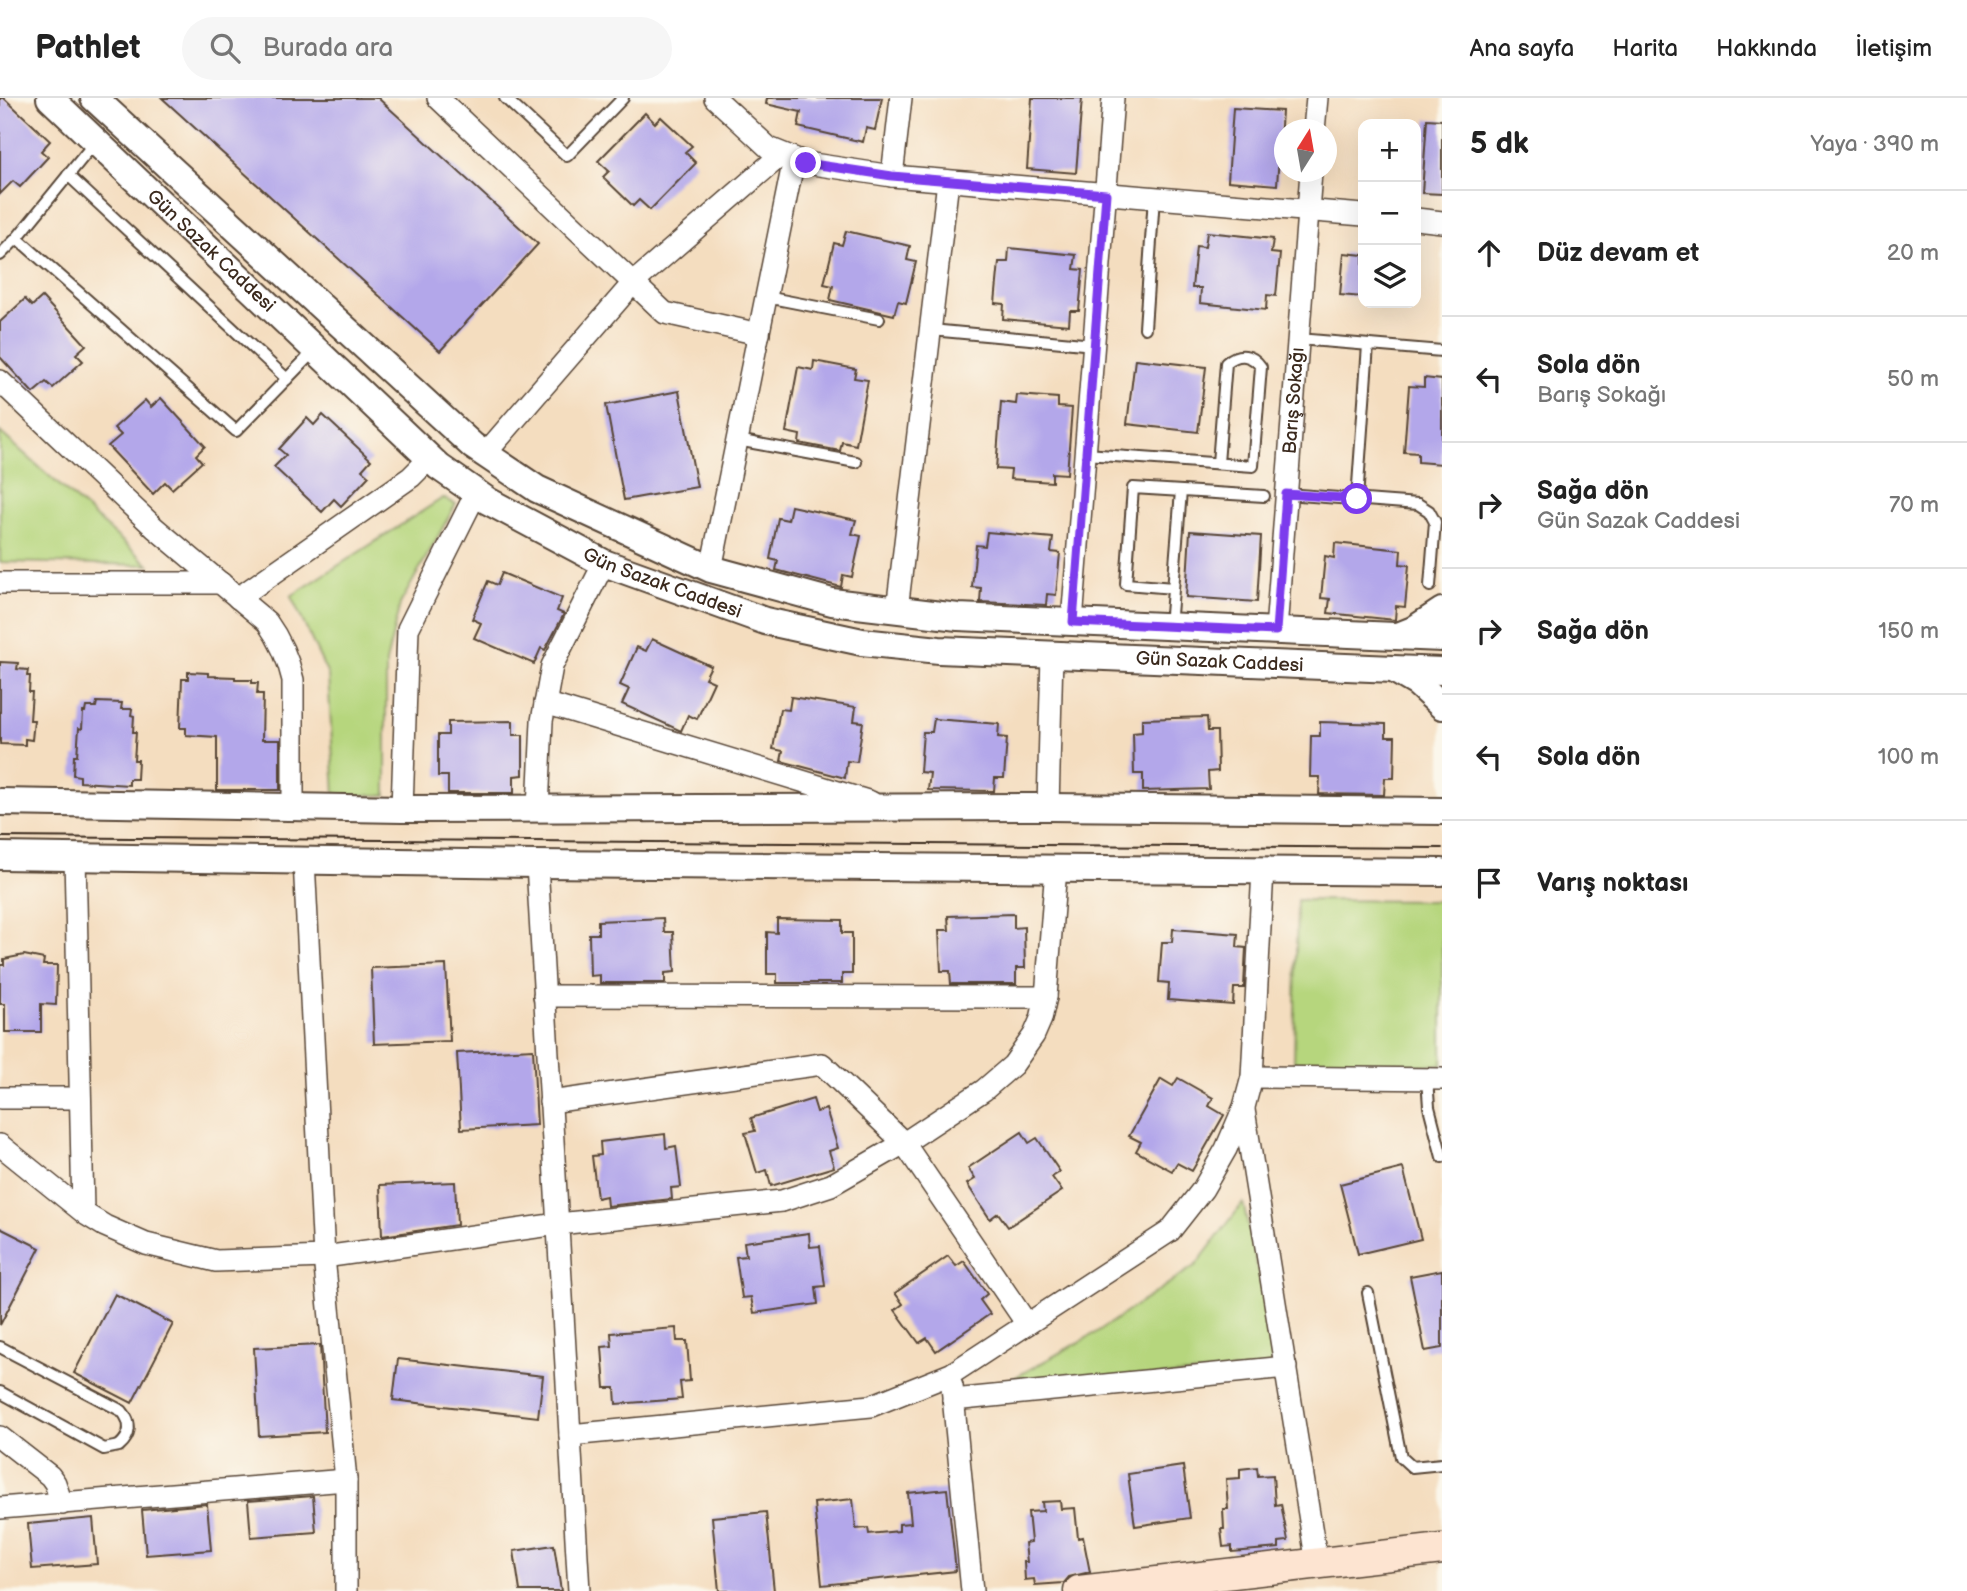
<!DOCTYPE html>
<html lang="tr">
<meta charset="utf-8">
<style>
:root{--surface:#fff;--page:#f6f6f6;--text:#222;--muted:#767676;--line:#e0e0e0}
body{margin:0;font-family:"Balsamiq Sans",sans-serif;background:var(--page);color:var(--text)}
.controls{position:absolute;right:21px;top:21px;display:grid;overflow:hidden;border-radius:14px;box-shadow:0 7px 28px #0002}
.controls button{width:63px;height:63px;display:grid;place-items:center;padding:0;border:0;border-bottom:2px solid var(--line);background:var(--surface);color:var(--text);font:35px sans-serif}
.compass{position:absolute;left:1274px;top:21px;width:63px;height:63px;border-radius:50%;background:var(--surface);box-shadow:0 7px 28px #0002;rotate:11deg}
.stop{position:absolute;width:21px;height:21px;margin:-16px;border:5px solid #7c3aed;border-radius:50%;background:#fff}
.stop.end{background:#7c3aed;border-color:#fff;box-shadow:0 2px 7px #0008}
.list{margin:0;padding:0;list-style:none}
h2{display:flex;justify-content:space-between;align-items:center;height:91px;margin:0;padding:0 28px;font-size:30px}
h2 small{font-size:23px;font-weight:400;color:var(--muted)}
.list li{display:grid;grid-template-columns:46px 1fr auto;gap:21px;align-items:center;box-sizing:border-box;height:126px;padding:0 28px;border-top:2px solid var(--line)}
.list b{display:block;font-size:26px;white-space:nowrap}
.list p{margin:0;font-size:23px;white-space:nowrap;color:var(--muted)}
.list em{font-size:23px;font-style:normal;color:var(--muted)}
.icon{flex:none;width:38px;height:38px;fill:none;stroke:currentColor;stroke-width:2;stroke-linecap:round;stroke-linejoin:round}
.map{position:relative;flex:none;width:1442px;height:1493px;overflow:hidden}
header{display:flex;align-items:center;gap:42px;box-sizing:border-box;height:98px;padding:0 35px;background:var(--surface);border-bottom:2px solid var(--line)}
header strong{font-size:33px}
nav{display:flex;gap:38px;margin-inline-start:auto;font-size:24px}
.search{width:490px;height:63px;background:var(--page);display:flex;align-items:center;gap:18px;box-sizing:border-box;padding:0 24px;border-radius:38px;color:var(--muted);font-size:26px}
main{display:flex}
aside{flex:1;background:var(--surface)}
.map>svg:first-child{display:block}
</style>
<header>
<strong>Pathlet</strong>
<div class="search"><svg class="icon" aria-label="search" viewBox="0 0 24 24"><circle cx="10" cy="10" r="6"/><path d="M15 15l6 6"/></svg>Burada ara</div>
<nav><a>Ana sayfa</a><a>Harita</a><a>Hakkında</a><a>İletişim</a></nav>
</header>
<main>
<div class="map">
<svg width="1442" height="1493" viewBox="0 0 1442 1493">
<rect width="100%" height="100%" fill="#fbf7ec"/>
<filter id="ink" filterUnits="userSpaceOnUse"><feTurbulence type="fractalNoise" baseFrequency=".0143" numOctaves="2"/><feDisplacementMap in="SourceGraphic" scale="14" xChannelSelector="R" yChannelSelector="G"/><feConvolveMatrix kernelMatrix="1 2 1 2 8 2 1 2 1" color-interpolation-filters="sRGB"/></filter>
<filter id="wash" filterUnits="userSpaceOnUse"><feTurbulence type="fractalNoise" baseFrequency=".00686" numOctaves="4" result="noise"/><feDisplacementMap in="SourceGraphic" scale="28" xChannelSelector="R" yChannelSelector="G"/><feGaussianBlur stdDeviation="1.57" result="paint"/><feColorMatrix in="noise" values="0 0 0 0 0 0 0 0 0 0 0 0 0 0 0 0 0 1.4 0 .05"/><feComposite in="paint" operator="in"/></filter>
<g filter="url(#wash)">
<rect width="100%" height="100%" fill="#f4ddbf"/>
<g fill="#b6d67d" stroke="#78804e" stroke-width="2">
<path d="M0,334L149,467L0,464Z"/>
<path d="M443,400L456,406L400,506L386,564V697H335L328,577L291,498Z"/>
<path d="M1297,802L1442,803V967H1294Z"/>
<path d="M1243,1105L1279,1269L1019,1289L1014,1280L1094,1236L1196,1167Z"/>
</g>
<g id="blocks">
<g fill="#b3a7ea">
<path d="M0,0H4L50,43L41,53L48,59L20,89L13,83L0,96Z"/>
<path d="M162,0H378L538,146L440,253Z"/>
<path d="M767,0H882L875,32L866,30L863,44L798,29L801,14L766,6Z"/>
<path d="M1032,0H1082L1076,75L1027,71Z"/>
<path d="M1233,10L1282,13L1277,87L1228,83Z"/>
<path d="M645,15L655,25L661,19L692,48L685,54L696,65L650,112L639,102L633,108L603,79L609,73L598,63Z"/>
<path d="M1427,21L1442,22V96L1422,95Z"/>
<path d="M846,133L910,148L907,162L916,164L906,205L898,203L894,217L830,202L833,188L824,186L834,145L842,147Z"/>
<path d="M1207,134L1273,141L1271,155L1280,156L1276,198L1267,197L1266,212L1200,205L1201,190H1192L1196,148L1205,149Z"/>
<path d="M1009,150L1076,157L1074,171L1083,172L1079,213H1070L1069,227L1003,221L1004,206L995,205L999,164H1008Z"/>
<path d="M1344,155L1363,157V199L1340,197Z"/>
<path d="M42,199L86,247L76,256L83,263L53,290L46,284L33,295L0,259V224L25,201L32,208Z"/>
<path d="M1135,261L1206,269L1198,334L1127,326Z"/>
<path d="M814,263L856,271L854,280L868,282L856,347L842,344L840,353L799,345L800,337L786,334L798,269L813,272Z"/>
<path d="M1424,280L1442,282V366L1418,364V355L1404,354L1409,288L1424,289Z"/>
<path d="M679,293L697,389L624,402L606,307Z"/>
<path d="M1017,297L1058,300V309L1072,310L1067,376L1052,375V384L1010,381L1011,372L996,371L1001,304L1016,306Z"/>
<path d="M161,300L205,348L196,357L202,364L172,391L165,384L153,396L108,348L121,337L114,330L145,302L151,309Z"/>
<path d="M323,317L371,362L362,372L369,378L341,408L334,401L322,414L274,369L286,357L279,351L307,320L314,327Z"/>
<path d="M791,408L856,422L852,436L861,438L852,479L843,477L841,489L776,472L778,463L770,461L778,420L788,422Z"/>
<path d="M1190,433L1261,438L1257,504L1186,499Z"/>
<path d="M987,434L1053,440L1051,454L1060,455L1056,497L1047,496L1046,507L980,504L981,490L972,489L976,447L985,448Z"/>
<path d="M1335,445L1401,452L1400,466L1409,467L1405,509L1396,508L1395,522L1328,515L1330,501L1321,500L1325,458L1334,460Z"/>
<path d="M502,475L562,500L557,513L564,516L545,552L541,550L534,566L474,540L481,525L472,521L488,483L497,487Z"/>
<path d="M652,541L711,568L705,580L714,584L697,621L688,617L681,633L622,606L629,591L620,587L637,549L646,553Z"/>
<path d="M0,564L18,565L17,571L28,572L27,578H30L29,594H32L30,622H34L32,642L25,641V647L0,646Z"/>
<path d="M188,574L208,575V578L235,579V582H252V585H258L257,596H263L262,642H280V692H217V639L186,637V630H180L182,581H188Z"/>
<path d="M791,599L856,609L854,623L863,624L857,664L847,663L845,680L781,663L783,653L773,651L780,611L789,612Z"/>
<path d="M97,604L122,605L121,611H132L131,617L134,618L133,634H136L134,662H138L137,681H129V687L80,684V678L73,677L74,658H77L79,630L82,631L83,614H85L86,609H96Z"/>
<path d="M1207,619L1208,633H1217L1218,673L1208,674L1209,691L1143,693V676H1134L1133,635L1142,634V621Z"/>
<path d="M934,621L999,626L998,639L1007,640L1004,680H995L994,693L928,692L930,675L920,674L923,634H932Z"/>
<path d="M513,623V637H523V677L514,678V695H448V678H438V637H448V624Z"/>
<path d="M1320,624L1386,626V639H1395L1394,680H1385L1384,697L1319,696L1320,679H1310L1311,638H1320Z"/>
<path d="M1014,816V830L1024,829L1025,870H1016V886H951L950,873H941L939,832H949L948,818Z"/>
<path d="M663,820L664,834H673L675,874L665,875V885H600V877L590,878L589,836H598V823Z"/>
<path d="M777,821L842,822V835H852V876H842V885H777V876H767V834L777,835Z"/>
<path d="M1173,831L1238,836L1237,849L1246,850L1244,888V890H1234L1233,907L1168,902L1169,885L1159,884L1162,844H1172Z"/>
<path d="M24,857L44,861L43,867H57L56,907L41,906V934H5V906H0V867H4V861Z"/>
<path d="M446,867L450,943L374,946L371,870Z"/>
<path d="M533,951L537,1027L461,1031L457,955Z"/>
<path d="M1178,980L1213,1000L1209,1008L1224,1017L1192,1073L1177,1065L1172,1073L1136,1053L1141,1044L1129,1038L1161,981L1173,988Z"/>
<path d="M813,1001L817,1014L826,1011L838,1050L829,1053L834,1069L771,1088L767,1072L757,1075L745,1035L755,1033L751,1020Z"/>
<path d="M1022,1034L1029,1045L1037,1040L1060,1074L1052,1079L1062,1093L1008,1129L998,1115L990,1121L967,1086L975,1081L968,1070Z"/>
<path d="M665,1036L666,1050L676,1048L681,1089L671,1090L672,1101L607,1108L606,1098L597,1100L592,1058L601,1057L600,1044Z"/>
<path d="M1403,1070L1421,1141L1358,1156L1340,1086Z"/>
<path d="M455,1084L457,1127L382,1138L380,1087Z"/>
<path d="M0,1130L40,1150L0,1227Z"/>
<path d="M809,1135L810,1149L820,1148L825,1188L816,1189L818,1206L754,1215L751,1199L742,1200L736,1159L746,1158L744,1144Z"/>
<path d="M948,1158L956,1168L964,1163L987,1196L980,1202L990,1216L936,1253L927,1240L919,1245L895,1212L903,1206L895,1195Z"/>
<path d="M1442,1172V1250L1425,1253L1410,1178Z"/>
<path d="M115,1196L173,1226L132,1305L74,1275Z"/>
<path d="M676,1230L677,1243H687L690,1283L680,1284L682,1301L616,1306L615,1290H605L602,1249L612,1248L611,1235Z"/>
<path d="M320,1247L325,1334L259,1338L254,1250Z"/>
<path d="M398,1261L543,1278L538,1319L393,1302Z"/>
<path d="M1183,1368L1190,1420L1135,1428L1128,1376Z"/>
<path d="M1257,1369L1258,1378L1273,1377L1275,1407L1281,1406L1288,1443L1279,1444V1450L1232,1454V1448L1223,1449L1221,1431H1224L1223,1411H1228L1226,1381L1240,1380V1371Z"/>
<path d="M947,1391L956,1473L822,1487L814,1405L853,1401L856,1431L868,1430L869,1436L899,1433V1426L911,1425L908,1395Z"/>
<path d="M313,1398L316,1434L251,1439L248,1403Z"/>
<path d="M1060,1403L1061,1411L1075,1410L1078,1440L1083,1439L1090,1474L1069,1479L1064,1485L1035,1487L1034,1481L1025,1482L1024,1464H1027L1025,1445L1031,1444L1028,1414L1043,1413L1042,1404Z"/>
<path d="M207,1406L211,1452L146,1457L142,1412Z"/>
<path d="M766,1414L774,1493H719L712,1419Z"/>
<path d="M93,1420L97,1466L32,1471L28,1426Z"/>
<path d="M554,1447L561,1493H520L514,1453Z"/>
</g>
</g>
</g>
<g filter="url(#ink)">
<use href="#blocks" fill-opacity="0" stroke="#574536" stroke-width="2"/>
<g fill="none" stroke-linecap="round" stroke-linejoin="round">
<defs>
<g id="service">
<path d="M505,0L567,58L623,0"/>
<path d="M68,77L287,281"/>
<path d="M17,140L96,43"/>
<path d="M0,157L17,140L236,333L315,252"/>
<path d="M766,199L879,221"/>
<path d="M1145,230L1154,99"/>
<path d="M931,232L1094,247"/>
<path d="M1298,241L1442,253"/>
<path d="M737,342L856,364"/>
<path d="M1086,356L1253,368L1261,269C1252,256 1239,254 1226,265L1218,365"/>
<path d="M1286,396L1418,406L1429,413L1435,424L1430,488"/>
<path d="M1357,401L1368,247"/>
<path d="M1173,490L1126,486L1133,390L1264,398"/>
<path d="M1170,529L1181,393"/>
<path d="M1427,980L1429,1009L1442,1059"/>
<path d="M1368,1195L1401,1359L1412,1369L1442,1366"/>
<path d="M0,1249L122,1313C132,1325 131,1338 119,1348L104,1351L0,1294"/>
</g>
<g id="minor">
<path d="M438,0L665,215L759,236"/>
<path d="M715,0L769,50L806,65L892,78L1363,117"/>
<path d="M1314,32L1317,0"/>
<path d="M892,78L901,0"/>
<path d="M1416,121L1442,124"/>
<path d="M0,283L155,430L267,524C280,542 288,560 293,582V709"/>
<path d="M485,356L633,185L782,56"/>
<path d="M711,471L794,61"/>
<path d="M0,485H221"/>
<path d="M238,500L411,379L430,360"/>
<path d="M897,512L948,83"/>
<path d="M1072,524L1113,0"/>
<path id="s1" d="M1276,533L1311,74"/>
<path d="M545,605L871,704"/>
<path d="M1048,709L1052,556"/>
<path d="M402,711L408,531L476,395"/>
<path d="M538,711L542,623L552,568L604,465"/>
<path d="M75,759L83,1113"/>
<path d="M304,762L324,1159L346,1382V1493"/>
<path d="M537,766L579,1493"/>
<path d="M544,898L1046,899"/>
<path d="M1252,979L1442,981"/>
<path d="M0,1000H80"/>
<path d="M550,1004L822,966L904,1045L1027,1226"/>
<path d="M1244,1012L1317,1466"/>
<path d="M0,1047L87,1117L105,1128L146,1146L216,1163L324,1159L558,1126L782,1103L831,1087L904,1045L984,992L1013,967L1034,937L1041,921L1046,899L1056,770"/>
<path d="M952,1288L972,1493"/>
<path d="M953,1302L1286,1269"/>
<path d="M570,1337L871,1308L951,1276L1170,1133L1203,1091L1226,1051L1244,1009L1252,979L1263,772"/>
<path d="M0,1339L50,1378L55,1385L62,1406"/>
<path d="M0,1410L346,1382"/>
</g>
<g id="tertiary">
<path id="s2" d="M50,0L439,369L488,403L604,465L765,523L862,544L939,552L1442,573"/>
<path d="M94,0L473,348L537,391L711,471L832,504L958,519L1442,540"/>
<path d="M1398,538L1413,532L1442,513"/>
<path d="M1395,572L1417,585L1442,608"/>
<path d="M0,704L402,711L1048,709L1442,713"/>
<path d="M0,758L537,766L1442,774"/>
</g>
<path id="secondary" d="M1079,1493L1442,1451"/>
</defs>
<use href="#service" stroke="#574536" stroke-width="14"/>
<use href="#minor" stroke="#574536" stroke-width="24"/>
<use href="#tertiary" stroke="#574536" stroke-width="30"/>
<use href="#secondary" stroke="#574536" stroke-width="33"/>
<use href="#service" stroke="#fff" stroke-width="10"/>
<use href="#minor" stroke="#fff" stroke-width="21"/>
<use href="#tertiary" stroke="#fff" stroke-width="26"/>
<use href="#secondary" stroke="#fde4d1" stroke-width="30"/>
<path stroke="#3b2a1e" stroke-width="2" d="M0,739L1442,750"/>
</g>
</g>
<g fill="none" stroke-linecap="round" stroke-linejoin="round" filter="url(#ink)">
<path stroke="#7c3aed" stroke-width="9" d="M806,65L892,78L1106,96L1073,524L1276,533L1286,396L1357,401"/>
</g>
<g text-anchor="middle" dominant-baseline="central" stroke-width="7" stroke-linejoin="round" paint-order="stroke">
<g font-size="19" fill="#3b2a1e" stroke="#fbf7ec">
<text stroke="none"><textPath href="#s2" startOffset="222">Gün Sazak Caddesi</textPath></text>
<text stroke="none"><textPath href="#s1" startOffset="231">Barış Sokağı</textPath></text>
<text stroke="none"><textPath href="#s2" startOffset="789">Gün Sazak Caddesi</textPath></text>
<text stroke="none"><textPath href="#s2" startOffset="1356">Gün Sazak Caddesi</textPath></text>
</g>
</g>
</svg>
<div class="controls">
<button>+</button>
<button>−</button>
<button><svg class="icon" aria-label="layers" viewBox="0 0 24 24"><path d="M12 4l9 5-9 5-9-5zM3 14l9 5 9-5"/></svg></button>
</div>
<svg class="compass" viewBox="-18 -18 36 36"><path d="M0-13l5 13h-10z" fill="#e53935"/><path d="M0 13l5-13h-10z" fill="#767676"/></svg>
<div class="stop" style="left:1357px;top:401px"></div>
<div class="stop end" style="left:806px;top:65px"></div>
</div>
<aside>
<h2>5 dk<small>Yaya · 390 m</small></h2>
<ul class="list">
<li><svg class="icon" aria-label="ahead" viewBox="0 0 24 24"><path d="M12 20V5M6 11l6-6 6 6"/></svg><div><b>Düz devam et</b></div><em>20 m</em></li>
<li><svg class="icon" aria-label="left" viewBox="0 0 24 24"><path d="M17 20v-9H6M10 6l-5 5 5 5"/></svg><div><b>Sola dön</b><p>Barış Sokağı</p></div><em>50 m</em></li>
<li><svg class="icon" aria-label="right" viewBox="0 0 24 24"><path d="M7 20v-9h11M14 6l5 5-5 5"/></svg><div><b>Sağa dön</b><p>Gün Sazak Caddesi</p></div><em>70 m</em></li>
<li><svg class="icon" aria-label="right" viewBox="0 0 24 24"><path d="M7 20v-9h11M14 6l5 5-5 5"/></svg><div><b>Sağa dön</b></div><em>150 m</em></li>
<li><svg class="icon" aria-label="left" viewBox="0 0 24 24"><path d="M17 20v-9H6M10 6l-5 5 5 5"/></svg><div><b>Sola dön</b></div><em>100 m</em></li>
<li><svg class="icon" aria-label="arrive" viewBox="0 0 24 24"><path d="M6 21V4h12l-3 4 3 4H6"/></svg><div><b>Varış noktası</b></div></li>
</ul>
</aside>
</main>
